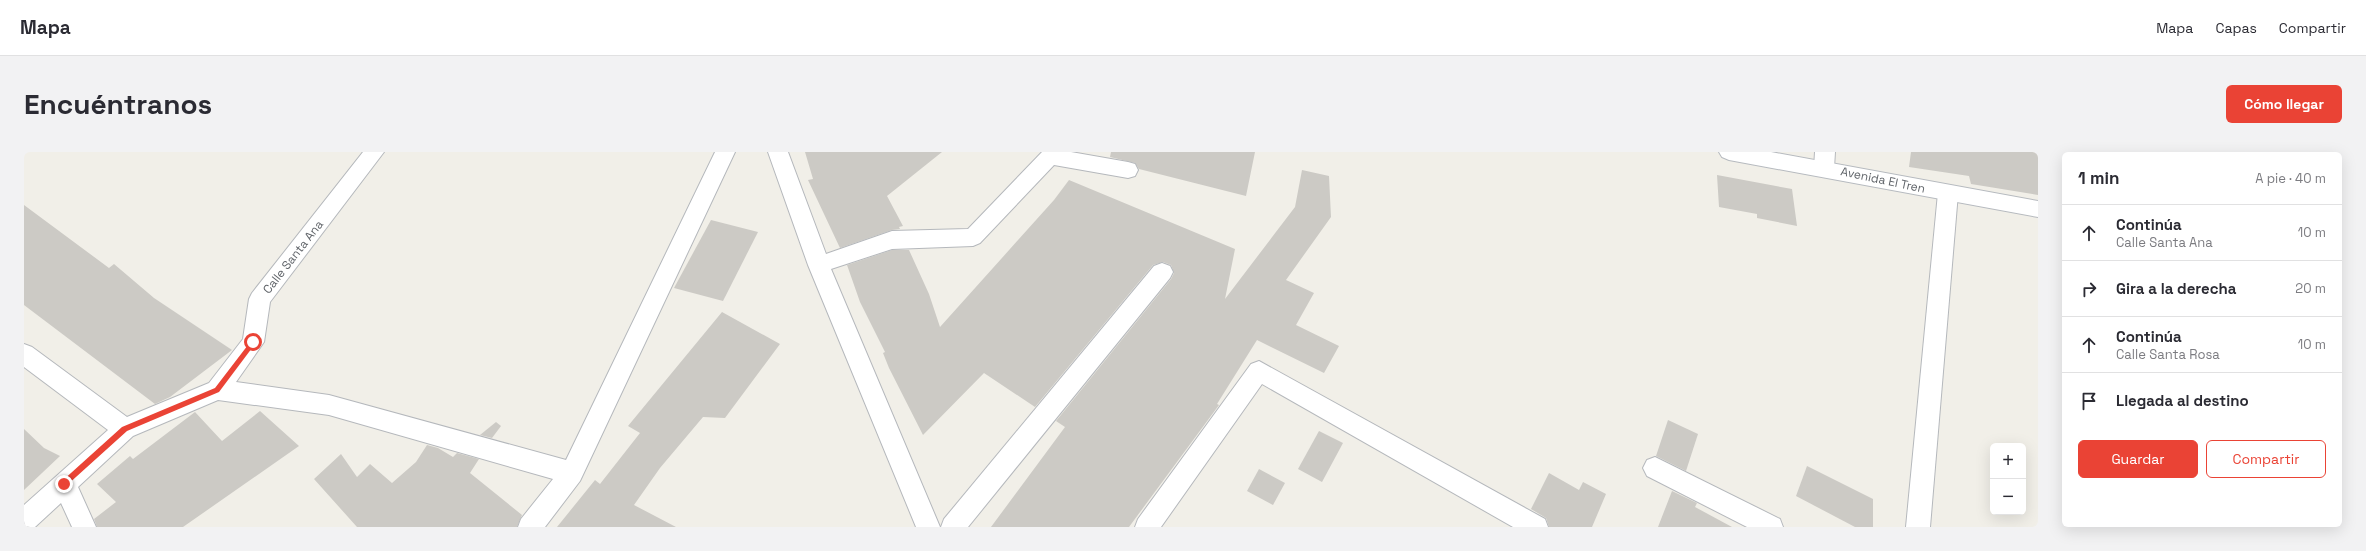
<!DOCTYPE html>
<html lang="es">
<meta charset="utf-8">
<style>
:root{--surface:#fff;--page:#f2f2f3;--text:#2b2b33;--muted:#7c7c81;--line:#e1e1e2;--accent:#ea4335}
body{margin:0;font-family:"Space Grotesk",sans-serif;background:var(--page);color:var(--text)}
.controls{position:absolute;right:12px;bottom:12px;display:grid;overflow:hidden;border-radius:6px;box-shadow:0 4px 16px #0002}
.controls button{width:36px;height:36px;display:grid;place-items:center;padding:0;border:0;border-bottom:1px solid var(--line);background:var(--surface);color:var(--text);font:20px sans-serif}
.stop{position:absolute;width:12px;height:12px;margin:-9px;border:3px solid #ea4335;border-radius:50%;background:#fff}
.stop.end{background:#ea4335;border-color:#fff;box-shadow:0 1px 4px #0008}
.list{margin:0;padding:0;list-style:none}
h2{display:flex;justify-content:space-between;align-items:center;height:52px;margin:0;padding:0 16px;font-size:17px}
h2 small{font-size:13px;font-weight:400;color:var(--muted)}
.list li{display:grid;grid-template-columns:26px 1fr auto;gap:12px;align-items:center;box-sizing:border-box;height:56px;padding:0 16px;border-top:1px solid var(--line)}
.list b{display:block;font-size:15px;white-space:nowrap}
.list p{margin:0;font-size:13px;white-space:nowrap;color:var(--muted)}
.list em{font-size:13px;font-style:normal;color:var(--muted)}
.actions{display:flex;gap:8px;padding:12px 16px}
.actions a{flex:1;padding:9px 0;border:1px solid var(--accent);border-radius:6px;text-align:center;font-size:14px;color:var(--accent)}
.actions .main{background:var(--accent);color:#fff}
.icon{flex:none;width:22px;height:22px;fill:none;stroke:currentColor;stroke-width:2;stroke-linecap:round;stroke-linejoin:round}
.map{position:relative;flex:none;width:2014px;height:375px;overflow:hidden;border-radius:6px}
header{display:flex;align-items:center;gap:24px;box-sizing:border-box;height:56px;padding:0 20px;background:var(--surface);border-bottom:1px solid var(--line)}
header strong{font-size:19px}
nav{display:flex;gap:22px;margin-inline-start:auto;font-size:14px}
.intro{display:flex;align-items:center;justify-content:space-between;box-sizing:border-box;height:96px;padding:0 24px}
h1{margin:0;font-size:28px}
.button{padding:10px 18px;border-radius:6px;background:var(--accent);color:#fff;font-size:14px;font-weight:700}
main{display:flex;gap:24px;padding:0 24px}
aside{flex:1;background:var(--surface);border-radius:6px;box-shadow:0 4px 16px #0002}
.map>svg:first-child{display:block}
</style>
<header>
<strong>Mapa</strong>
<nav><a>Mapa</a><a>Capas</a><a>Compartir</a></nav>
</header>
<div class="intro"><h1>Encuéntranos</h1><a class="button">Cómo llegar</a></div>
<main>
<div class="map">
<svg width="2014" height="375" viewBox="0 0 2014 375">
<rect width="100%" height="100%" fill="#f1efe8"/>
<g fill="#cccac5">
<path d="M781,0H918L863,44L879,74L875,75L876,77L868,78L816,96L784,28L789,27Z"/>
<path d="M1087,0H1231L1222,44L1115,17L1111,11L1086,5Z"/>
<path d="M1887,0H2014V43L1947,32L1945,24L1885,15Z"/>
<path d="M1278,18L1305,24L1307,65L1262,128L1290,141L1272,173L1315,194L1300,221L1233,188L1193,252L1195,253L1105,375H967L1041,275L1032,269L1147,127L1150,121L1147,113L1139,110L1129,113L1011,255L960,221L899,283L865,216L859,201L861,200L836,150L823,113L868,98H885L905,142L916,175L1030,48L1045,28L1211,97L1201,147L1271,55Z"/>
<path d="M1693,23L1768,37L1773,74L1733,66V62L1695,55Z"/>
<path d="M0,53L85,116L90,112L130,146L208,198L146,245L131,252L0,153Z"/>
<path d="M687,68L734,80L699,149L650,136Z"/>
<path d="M698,160L756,192L701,266L679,265L636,316L610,353L652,375H533L571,328L576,332L616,281L604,274Z"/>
<path d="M236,259L275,294L159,375H73L70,367L92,350L73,332L106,304L109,307L171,260L198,289Z"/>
<path d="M1644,268L1674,282L1662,319L1632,304Z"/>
<path d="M472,270L477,274L468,286L456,283Z"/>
<path d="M0,277L20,296L36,304L0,338Z"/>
<path d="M1295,279L1319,291L1298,330L1274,317Z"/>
<path d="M403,293L414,296L429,305L433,301L455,307L446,321L498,363L493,375H333L290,327L317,302L333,325L346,312L368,331L392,310Z"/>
<path d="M1783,314L1849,347V375H1831L1772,344Z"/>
<path d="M1235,317L1261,331L1249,353L1223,339Z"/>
<path d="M1525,321L1555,338L1559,330L1582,342L1568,375H1525L1522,366L1507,357Z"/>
<path d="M1648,339L1673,351L1671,355L1708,375H1634Z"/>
</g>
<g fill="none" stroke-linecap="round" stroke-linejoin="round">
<defs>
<g id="minor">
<path d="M339,0H360L246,150L240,190L212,230L305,243L542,308L691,0H711L556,329L521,375H494L497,367L529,327L305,263L194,248L109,284L54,335L72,375H48L37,351L11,375H0V353L84,278L0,215V192L8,195L103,265L185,231L219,187L225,147L228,141Z"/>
<path d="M744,0H764L802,102L868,79L944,77L1018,0H1047L1104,10L1111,12L1114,18L1111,24L1104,26L1030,13L956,91L949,94L868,97L807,117L916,375H892L784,113Z"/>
<path d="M1924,33L1931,35L1934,41L1906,375H1882L1914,41L1917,35Z"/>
<path d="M1138,111L1146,114L1149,120L1146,126L944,375H917L920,367L1130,114Z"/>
<path d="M1235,209L1521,367L1524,375H1489L1238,232L1137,375H1111L1114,367L1227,212Z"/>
<path d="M1631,305L1756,367L1759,375H1723L1623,324L1619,316L1623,308Z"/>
</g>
<path id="tertiary" d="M1791,0H1811L1810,16L1807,22L1800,24L1793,22L1790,16Z"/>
<path id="secondary" d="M1695,0H1747L2014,49V65L1705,8L1698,5Z"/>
</defs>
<use href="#minor" stroke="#b5b8bc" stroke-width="2"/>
<use href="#tertiary" stroke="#b5b8bc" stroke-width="2"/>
<use href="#secondary" stroke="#b6babf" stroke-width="2"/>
<use href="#minor" fill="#fff" fill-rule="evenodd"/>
<use href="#tertiary" fill="#fff" fill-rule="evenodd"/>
<use href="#secondary" fill="#fff" fill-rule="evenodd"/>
</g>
<path fill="#ea4335" d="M227,189H231V192L195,240L103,279L42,334H37V330L98,275L191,236Z"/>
<g text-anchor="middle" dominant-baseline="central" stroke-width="3" stroke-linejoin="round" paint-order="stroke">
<g font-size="12" fill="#5f6368" stroke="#fff">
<text transform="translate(1859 28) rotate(12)">Avenida El Tren</text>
<text transform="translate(269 105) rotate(-52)">Calle Santa Ana</text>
</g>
</g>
</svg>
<div class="controls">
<button>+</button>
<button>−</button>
</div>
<div class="stop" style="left:229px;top:190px"></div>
<div class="stop end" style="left:40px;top:332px"></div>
</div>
<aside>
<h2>1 min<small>A pie · 40 m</small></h2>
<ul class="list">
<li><svg class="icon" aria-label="ahead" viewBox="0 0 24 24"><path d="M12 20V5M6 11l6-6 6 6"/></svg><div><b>Continúa</b><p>Calle Santa Ana</p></div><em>10 m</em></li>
<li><svg class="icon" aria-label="right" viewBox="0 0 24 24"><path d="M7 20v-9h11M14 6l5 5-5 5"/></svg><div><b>Gira a la derecha</b></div><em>20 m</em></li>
<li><svg class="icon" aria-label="ahead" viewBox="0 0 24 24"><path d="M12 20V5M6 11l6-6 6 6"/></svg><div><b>Continúa</b><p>Calle Santa Rosa</p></div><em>10 m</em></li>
<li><svg class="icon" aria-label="arrive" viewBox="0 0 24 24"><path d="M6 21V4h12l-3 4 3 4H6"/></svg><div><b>Llegada al destino</b></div></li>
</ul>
<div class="actions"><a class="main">Guardar</a><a>Compartir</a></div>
</aside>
</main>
